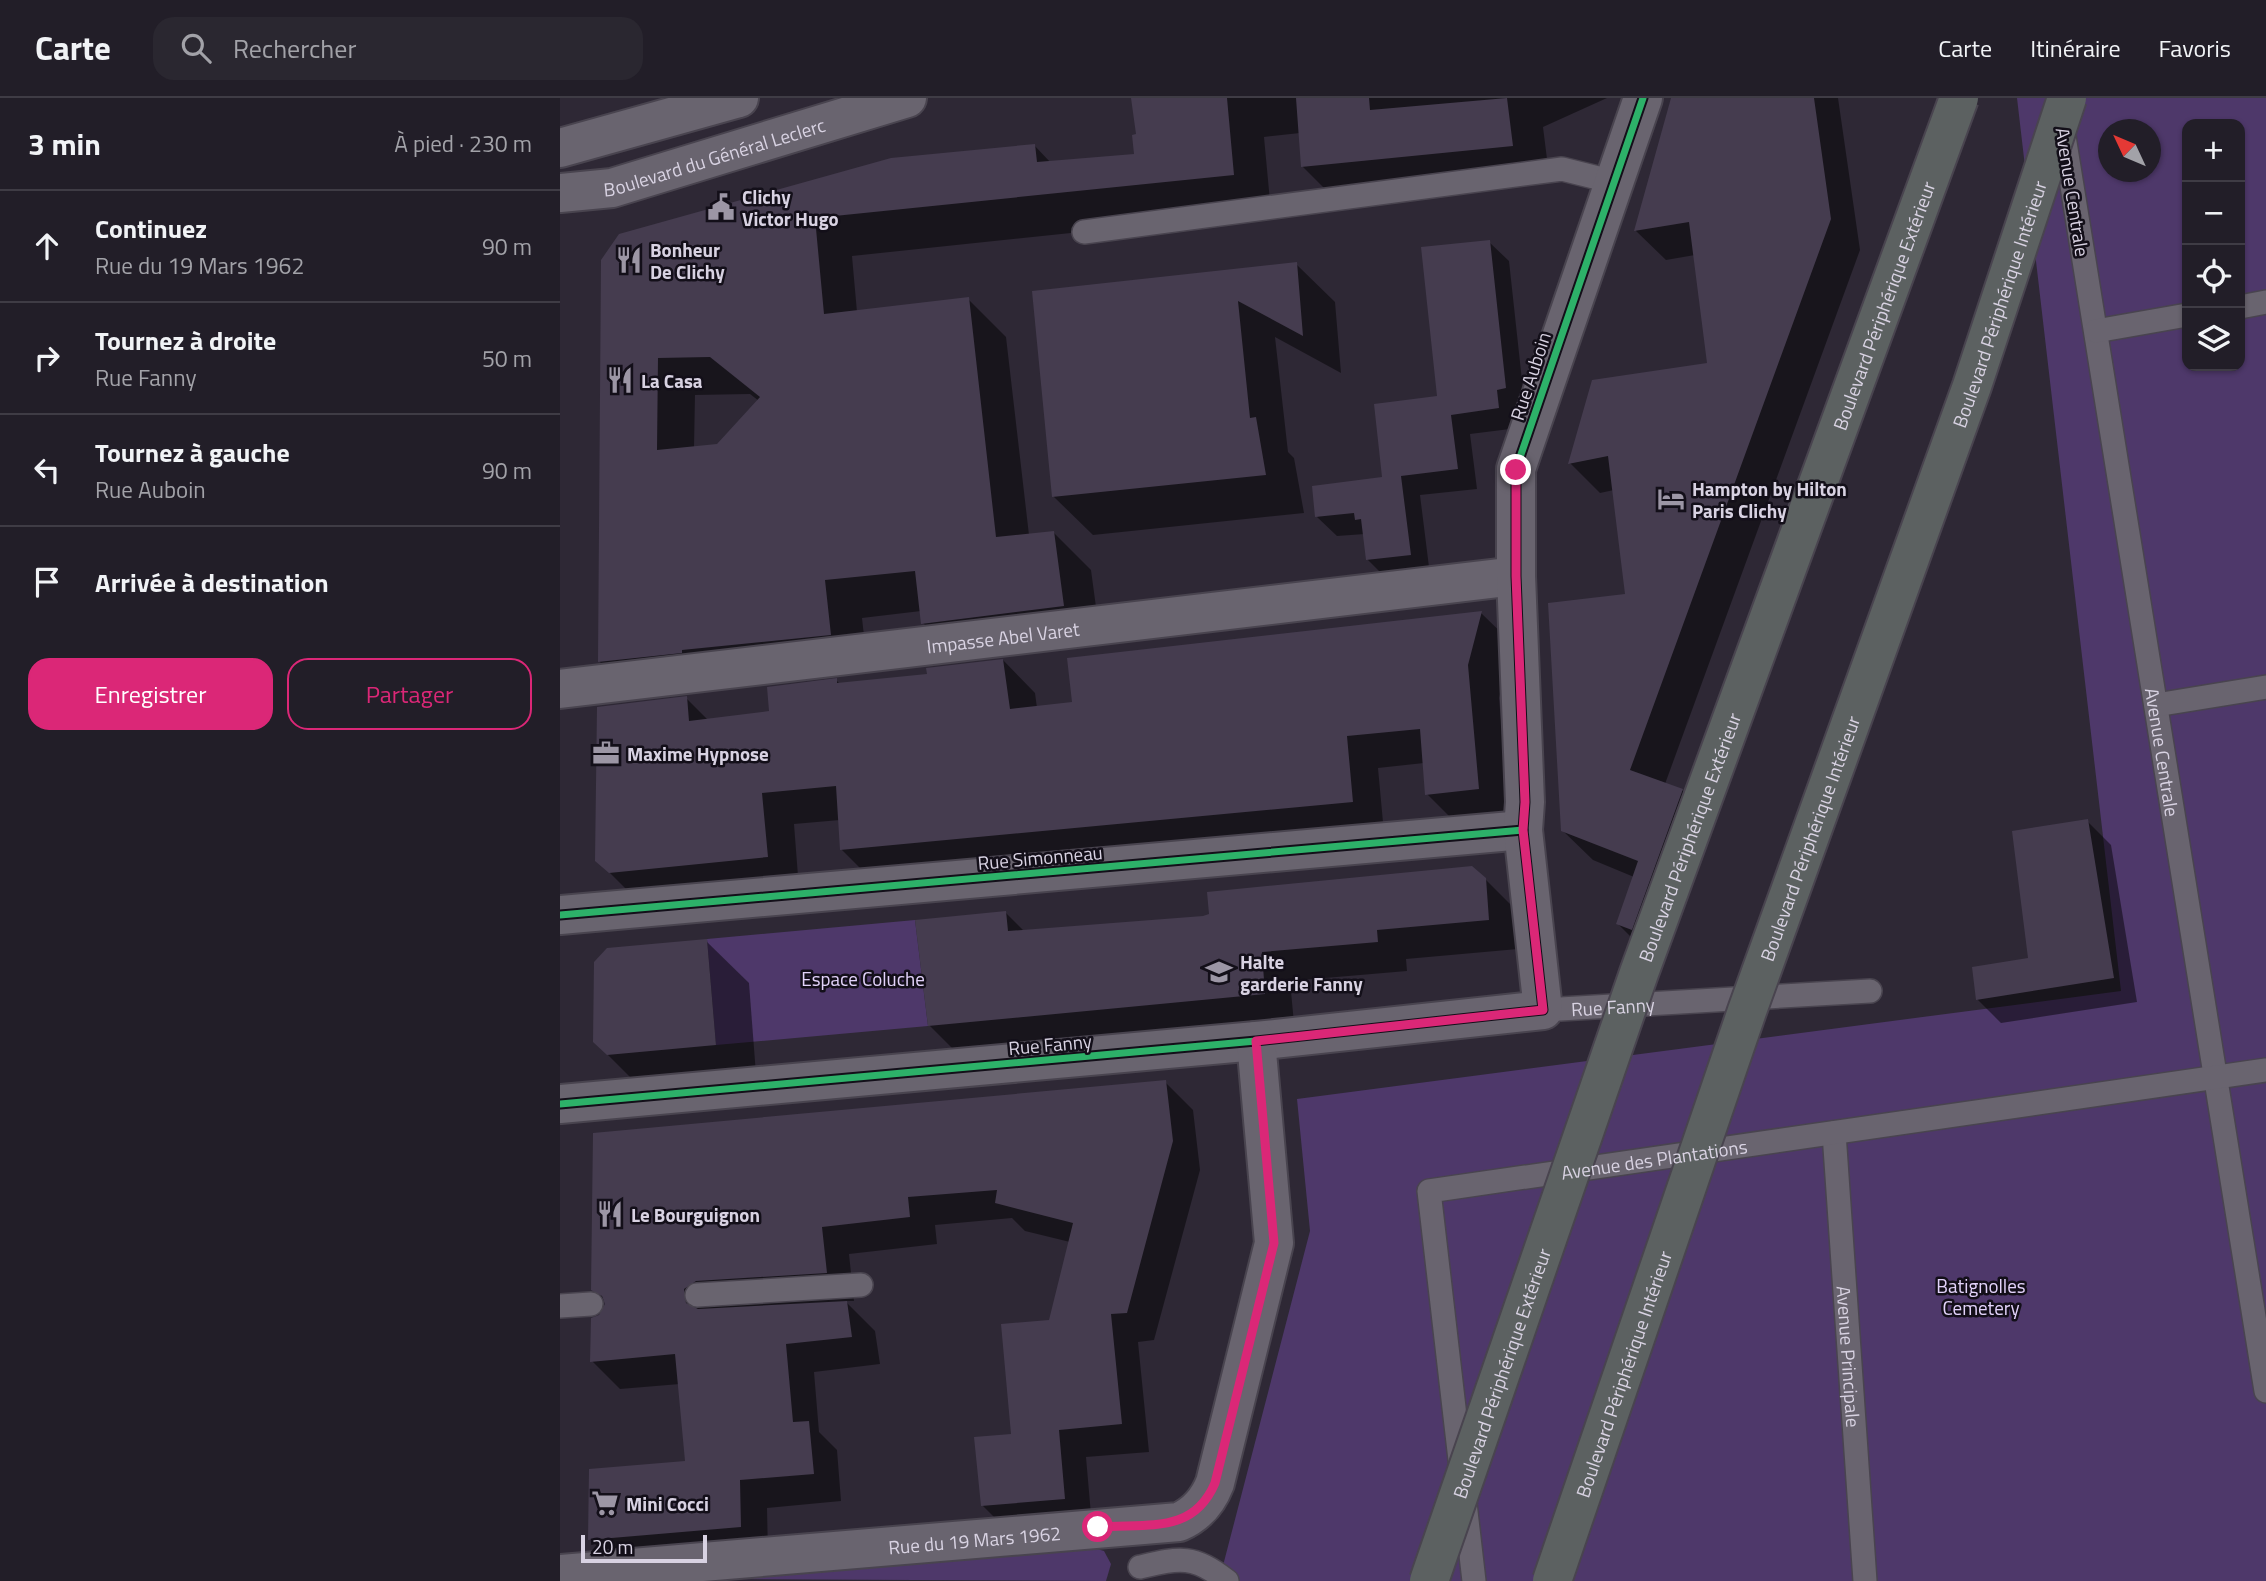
<!DOCTYPE html>
<html lang="fr">
<meta charset="utf-8">
<style>
:root{--surface:#221e28;--page:#2a2730;--text:#f1f3f6;--muted:#a2a2a8;--line:#3f3c45;--accent:#db2777}
body{margin:0;font-family:"Titillium Web",sans-serif;background:var(--page);color:var(--text)}
.controls{position:absolute;right:21px;top:21px;display:grid;overflow:hidden;border-radius:14px;box-shadow:0 2px 5px #0004}
.controls button{width:63px;height:63px;display:grid;place-items:center;padding:0;border:0;border-bottom:2px solid var(--line);background:var(--surface);color:var(--text);font:35px sans-serif}
.compass{position:absolute;left:1538px;top:21px;width:63px;height:63px;border-radius:50%;background:var(--surface);box-shadow:0 2px 5px #0004;rotate:314deg}
.scale{position:absolute;left:21px;bottom:18px;width:126px;box-sizing:border-box;padding-left:7px;border:4px solid #d8d2e2;border-top:0;font-size:19px;line-height:24px;white-space:nowrap;color:#d8d2e2;-webkit-text-stroke:5px #130f19;paint-order:stroke}
.stop{position:absolute;width:21px;height:21px;margin:-16px;border:5px solid #db2777;border-radius:50%;background:#fff}
.stop.end{background:#db2777;border-color:#fff;box-shadow:0 2px 7px #0008}
.list{margin:0;padding:0;list-style:none}
h2{display:flex;justify-content:space-between;align-items:center;height:91px;margin:0;padding:0 28px;font-size:30px}
h2 small{font-size:23px;font-weight:400;color:var(--muted)}
.list li{display:grid;grid-template-columns:46px 1fr auto;gap:21px;align-items:center;box-sizing:border-box;height:112px;padding:0 28px;border-top:2px solid var(--line)}
.list b{display:block;font-size:26px;white-space:nowrap}
.list p{margin:0;font-size:23px;white-space:nowrap;color:var(--muted)}
.list em{font-size:23px;font-style:normal;color:var(--muted)}
.actions{display:flex;gap:14px;padding:21px 28px}
.actions a{flex:1;padding:16px 0;border:2px solid var(--accent);border-radius:21px;text-align:center;font-size:24px;color:var(--accent)}
.actions .main{background:var(--accent);color:#fff}
.icon{flex:none;width:38px;height:38px;fill:none;stroke:currentColor;stroke-width:2;stroke-linecap:round;stroke-linejoin:round}
.map{position:relative;flex:none;width:1706px;height:1483px;overflow:hidden}
header{display:flex;align-items:center;gap:42px;box-sizing:border-box;height:98px;padding:0 35px;background:var(--surface);border-bottom:2px solid var(--line)}
header strong{font-size:33px}
nav{display:flex;gap:38px;margin-inline-start:auto;font-size:24px}
.search{width:490px;height:63px;background:var(--page);display:flex;align-items:center;gap:18px;box-sizing:border-box;padding:0 24px;border-radius:21px;color:var(--muted);font-size:26px}
main{display:flex}
aside{flex:1;background:var(--surface)}
.map>svg:first-child{display:block}
</style>
<header>
<strong>Carte</strong>
<div class="search"><svg class="icon" aria-label="search" viewBox="0 0 24 24"><circle cx="10" cy="10" r="6"/><path d="M15 15l6 6"/></svg>Rechercher</div>
<nav><a>Carte</a><a>Itinéraire</a><a>Favoris</a></nav>
</header>
<main>
<aside>
<h2>3 min<small>À pied · 230 m</small></h2>
<ul class="list">
<li><svg class="icon" aria-label="ahead" viewBox="0 0 24 24"><path d="M12 20V5M6 11l6-6 6 6"/></svg><div><b>Continuez</b><p>Rue du 19 Mars 1962</p></div><em>90 m</em></li>
<li><svg class="icon" aria-label="right" viewBox="0 0 24 24"><path d="M7 20v-9h11M14 6l5 5-5 5"/></svg><div><b>Tournez à droite</b><p>Rue Fanny</p></div><em>50 m</em></li>
<li><svg class="icon" aria-label="left" viewBox="0 0 24 24"><path d="M17 20v-9H6M10 6l-5 5 5 5"/></svg><div><b>Tournez à gauche</b><p>Rue Auboin</p></div><em>90 m</em></li>
<li><svg class="icon" aria-label="arrive" viewBox="0 0 24 24"><path d="M6 21V4h12l-3 4 3 4H6"/></svg><div><b>Arrivée à destination</b></div></li>
</ul>
<div class="actions"><a class="main">Enregistrer</a><a>Partager</a></div>
</aside>
<div class="map">
<svg width="1706" height="1483" viewBox="0 0 1706 1483">
<rect width="100%" height="100%" fill="#2e2835"/>
<g fill="#4e386a" fill-rule="evenodd">
<path d="M1457,0H1706V1483H659L750,1133L737,1001L1561,893ZM1627,26H1680V268H1627ZM1548,32H1590V74H1548Z"/>
<path d="M355,822L368,928L156,947L147,841Z"/>
<path d="M530,1449L544,1453L551,1466L546,1483L176,1481Z"/>
</g>
<g fill="#0007" fill-rule="evenodd">
<path d="M573,0H1047L983,29L990,85L781,107L743,69L740,35L704,39L711,114L292,158L297,214L408,201L446,239L469,437L493,434L531,472L541,546L401,563L363,525L361,513L302,520L308,574L159,589L160,592L78,602L40,564L42,163L474,47L491,65L576,57L578,38ZM190,296L199,303L158,348L134,350L135,297Z"/>
<path d="M1112,0H1278L1300,152L1105,686L1122,692L1152,722L1087,855L1058,826L1074,779L1033,762L1002,732L1067,498L1054,392L1040,395L1010,365L1149,267L1135,157L1106,162L1076,133Z"/>
<path d="M929,144L949,163L965,310L956,311L958,330L910,336L917,391L860,397L870,477L827,481L807,461L805,436L777,438L757,419L824,381L879,300Z"/>
<path d="M736,166L775,204L781,275L715,239L728,354L734,360L744,415L533,437L494,399L474,194Z"/>
<path d="M921,515L953,546L939,600L950,723L899,728L867,696L864,665L818,670L824,735L314,784L282,752L280,722L234,726L239,791L70,795L37,762L126,600L148,622L211,614L276,582L281,587L369,577L443,562L475,595L477,610L514,606Z"/>
<path d="M1527,723L1551,747L1577,904L1441,925L1417,901L1470,861Z"/>
<path d="M925,781L955,811L958,851L846,861L847,873L730,883L734,925L399,957L369,927L446,815L465,834L650,818Z"/>
<path d="M146,843L189,885L197,989L78,987L35,944Z"/>
<path d="M605,984L633,1012L640,1072L594,1242L578,1244L589,1354L526,1359L532,1428L451,1436L423,1408L453,1337L490,1223L510,1144L465,1133L452,1120L375,1127L377,1146L289,1156L294,1203H285L315,1233L320,1266L254,1274L259,1334L277,1352L281,1403L207,1410L208,1456L58,1469L30,1441L127,1364L120,1286L60,1291L32,1263L41,1219L47,1205L33,1191Z"/>
</g>
<g fill="#453c4f" fill-rule="evenodd">
<path d="M571,0H667L674,77L255,120L264,216L409,199L436,439L494,433L504,508L361,526L355,473L265,482L271,537L122,552V555L38,564L41,162L59,136L331,60L475,46L477,64L574,56L572,37L576,36ZM150,259L200,299L157,346L97,352L98,260Z"/>
<path d="M736,0H809L810,12L947,0L953,48L741,69Z"/>
<path d="M1111,0H1254L1271,121L1070,672L1123,691L1072,832L1056,826L1078,763L1001,733L988,505L1065,496L1048,358L1008,366L1032,282L1147,265L1129,124L1074,133Z"/>
<path d="M930,142L946,290L937,292L939,310L891,317L898,371L841,378L851,457L806,462L801,421L795,422L794,415L755,419L752,388L822,379L814,306L877,298L861,149Z"/>
<path d="M737,164L743,238L678,203L690,320L696,319L706,377L492,399L472,193Z"/>
<path d="M922,513L908,567L919,691L865,697L860,631L787,638L793,704L280,752L276,688L202,695L208,759L49,775L35,763L37,609L127,598L129,623L209,613L207,589L277,580V585L367,576L366,570L443,561L450,611L512,604L507,560Z"/>
<path d="M1528,721L1554,880L1416,902L1412,869L1468,860L1452,733Z"/>
<path d="M912,768L926,780L929,822L817,832L818,844L702,854L705,896L368,928L355,822L446,813L448,833L643,818L649,816L647,794Z"/>
<path d="M147,841L156,947L47,957L33,944L34,864L47,850Z"/>
<path d="M606,982L613,1043L567,1215L551,1216L562,1326L499,1332L505,1401L421,1408L414,1339L451,1336L441,1226L489,1222L513,1125L435,1105L437,1092L348,1099L350,1119L262,1129L267,1175L136,1183L124,1191L126,1205L138,1211L287,1203L292,1239L226,1246L233,1324L249,1323L254,1376L180,1382L181,1429L28,1442L29,1371L125,1363L115,1256L30,1264L31,1220L39,1217L45,1206L42,1198L31,1192L33,1035Z"/>
</g>
<g fill="none" stroke-linecap="round" stroke-linejoin="round">
<defs>
<g id="lane">
<path id="s1" d="M1503,32L1706,1293"/>
<path d="M524,134L1002,71L1054,84"/>
<path d="M1680,209L1706,204"/>
<path d="M1536,233L1627,217"/>
<path d="M1596,607L1706,589"/>
<path id="s2" d="M983,912L1310,893"/>
<path id="s3" d="M1274,1035L1305,1483"/>
<path d="M137,1197L301,1187"/>
<path d="M0,1208L31,1206"/>
<path d="M580,1469C619,1460 634,1456 667,1483"/>
<path id="s4" d="M914,1483L869,1093L1706,972"/>
</g>
<g id="street">
<path id="s5" d="M0,591L956,478"/>
<path d="M0,817L963,732"/>
<path d="M0,1006L696,943L983,912L963,732L965,704L956,478V371L1083,0"/>
<path id="s6" d="M0,1476L619,1424C637,1416 648,1403 655,1385L714,1145L696,943"/>
</g>
<g id="secondary">
<path d="M0,50L179,0"/>
<path id="s7" d="M0,95L52,90L347,0"/>
</g>
</defs>
<use href="#lane" stroke="#49444f" stroke-width="26"/>
<use href="#street" stroke="#49444f" stroke-width="42"/>
<use href="#secondary" stroke="#49444f" stroke-width="42"/>
<use href="#lane" stroke="#69646f" stroke-width="23"/>
<use href="#street" stroke="#69646f" stroke-width="38"/>
<use href="#secondary" stroke="#69646f" stroke-width="38"/>
<defs>
<g id="highway-bridge">
<path id="s8" d="M869,1483L1079,875L1399,0"/>
<path id="s9" d="M992,1483L1187,913L1412,288L1507,0"/>
</g>
</defs>
<use href="#highway-bridge" stroke="#49444f" stroke-width="42" stroke-linecap="butt"/>
<use href="#highway-bridge" stroke="#5c6161" stroke-width="38"/>
<defs>
<g id="cycleway">
<path d="M0,817L963,732"/>
<path d="M0,1006L696,943L983,912L963,732L965,704L956,478V371L1083,0"/>
</g>
</defs>
<use href="#cycleway" stroke="#130f19" stroke-width="11"/>
<use href="#cycleway" stroke="#2db169" stroke-width="7"/>
</g>
<g fill="none" stroke-linecap="round" stroke-linejoin="round">
<path stroke="#db2777" stroke-width="9" d="M538,1429C587,1425 633,1437 655,1385L714,1145L696,943L983,912L963,732L965,704L956,478V372"/>
</g>
<defs>
<symbol id="civic-bare" viewBox="-9 -9 18 18"><path d="M-.6-6.5H3V-4.5H.6V-3L4-1V1h2V6H-6V1h2V-1L-.6-3ZM-1.2 2.5V6h2.4V2.5Z" fill="#9c96a5" stroke="#130f19" stroke-width="2.5" paint-order="stroke"/></symbol>
<symbol id="restaurant-bare" viewBox="-9 -9 18 18"><path d="M-5-6h1v4h1v-4h1v4h1v-4h1v5L-1.5 .5V6h-2V.5L-5-1ZM5-6V6H3V1.5H1.5Q1.5-4 5-6Z" fill="#9c96a5" stroke="#130f19" stroke-width="2.5" paint-order="stroke"/></symbol>
<symbol id="hotel-bare" viewBox="-9 -9 18 18"><path d="M-6-4.5h1.5V1H6V5H4.5V3h-9V5H-6ZM-4 0a1.8 1.8 0 1 1 3.6 0ZM.5 0V-2.5h3Q6-2.5 6 0Z" fill="#9c96a5" stroke="#130f19" stroke-width="2.5" paint-order="stroke"/></symbol>
<symbol id="office-bare" viewBox="-9 -9 18 18"><path d="M-6-3h4V-5.5h4V-3h4V5H-6ZM-1-4.5V-3h2v-1.5ZM-6 0V1H6V0Z" fill="#9c96a5" stroke="#130f19" stroke-width="2.5" paint-order="stroke"/></symbol>
<symbol id="school-bare" viewBox="-9 -9 18 18"><path d="M0-5L7-2L0 1L-7-2ZM-4 1L0 2.5L4 1V4Q0 6-4 4Z" fill="#9c96a5" stroke="#130f19" stroke-width="2.5" paint-order="stroke"/></symbol>
<symbol id="supermarket-bare" viewBox="-9 -9 18 18"><path d="M-6-5.5h2.5l.6 2H6L4.5 2H-2.5L-4.4-4H-6ZM-1.5 3.2a1.3 1.3 0 1 0 .1 0ZM3 3.2a1.3 1.3 0 1 0 .1 0Z" fill="#9c96a5" stroke="#130f19" stroke-width="2.5" paint-order="stroke"/></symbol>
</defs>
<g fill-rule="evenodd">
<use href="#civic-bare" x="142" y="90" width="38" height="38"/>
<use href="#restaurant-bare" x="50" y="143" width="38" height="38"/>
<use href="#restaurant-bare" x="41" y="263" width="38" height="38"/>
<use href="#hotel-bare" x="1092" y="382" width="38" height="38"/>
<use href="#office-bare" x="27" y="636" width="38" height="38"/>
<use href="#school-bare" x="640" y="855" width="38" height="38"/>
<use href="#restaurant-bare" x="31" y="1097" width="38" height="38"/>
<use href="#supermarket-bare" x="26" y="1386" width="38" height="38"/>
</g>
<g text-anchor="middle" dominant-baseline="central" stroke-width="5" stroke-linejoin="round" paint-order="stroke">
<g font-size="19" fill="#d8d2e2" stroke="#130f19">
<text stroke="none"><textPath href="#s7" startOffset="159">Boulevard du Général Leclerc</textPath></text>
<text transform="translate(1513 94) rotate(81)">Avenue Centrale</text>
<text stroke="none"><textPath href="#s8" startOffset="1354">Boulevard Périphérique Extérieur</textPath></text>
<text stroke="none"><textPath href="#s9" startOffset="1353">Boulevard Périphérique Intérieur</textPath></text>
<text transform="translate(970 278) rotate(-72)">Rue Auboin</text>
<text stroke="none"><textPath href="#s5" startOffset="446">Impasse Abel Varet</textPath></text>
<text stroke="none"><textPath href="#s1" startOffset="630">Avenue Centrale</textPath></text>
<text stroke="none"><textPath href="#s8" startOffset="788">Boulevard Périphérique Extérieur</textPath></text>
<text stroke="none"><textPath href="#s9" startOffset="786">Boulevard Périphérique Intérieur</textPath></text>
<text transform="translate(480 759) rotate(-5)">Rue Simonneau</text>
<text stroke="none"><textPath href="#s2" startOffset="70">Rue Fanny</textPath></text>
<text transform="translate(490 946) rotate(-5)">Rue Fanny</text>
<text stroke="none"><textPath href="#s4" startOffset="620">Avenue des Plantations</textPath></text>
<text stroke="none"><textPath href="#s3" startOffset="224">Avenue Principale</textPath></text>
<text stroke="none"><textPath href="#s8" startOffset="220">Boulevard Périphérique Extérieur</textPath></text>
<text stroke="none"><textPath href="#s9" startOffset="219">Boulevard Périphérique Intérieur</textPath></text>
<text stroke="none"><textPath href="#s6" startOffset="416">Rue du 19 Mars 1962</textPath></text>
</g>
<g font-size="19" font-weight="bold" fill="#d8d2e2" stroke="#130f19" text-anchor="start">
<text x="182" y="98">Clichy<tspan x="182" dy="22">Victor Hugo</tspan></text>
<text x="90" y="151">Bonheur<tspan x="90" dy="22">De Clichy</tspan></text>
<text x="81" y="282">La Casa</text>
<text x="1132" y="390">Hampton by Hilton<tspan x="1132" dy="22">Paris Clichy</tspan></text>
<text x="67" y="655">Maxime Hypnose</text>
<text x="680" y="863">Halte<tspan x="680" dy="22">garderie Fanny</tspan></text>
<text x="71" y="1116">Le Bourguignon</text>
<text x="66" y="1405">Mini Cocci</text>
</g>
<g font-size="19" fill="#e3d3fb" stroke="#130f19">
<text x="303" y="880">Espace Coluche</text>
<text x="1421" y="1187">Batignolles<tspan x="1421" dy="22">Cemetery</tspan></text>
</g>
</g>
</svg>
<div class="controls">
<button>+</button>
<button>−</button>
<button><svg class="icon" aria-label="locate" viewBox="0 0 24 24"><circle cx="12" cy="12" r="6"/><path d="M12 2v4M12 18v4M2 12h4M18 12h4"/></svg></button>
<button><svg class="icon" aria-label="layers" viewBox="0 0 24 24"><path d="M12 4l9 5-9 5-9-5zM3 14l9 5 9-5"/></svg></button>
</div>
<svg class="compass" viewBox="-18 -18 36 36"><path d="M0-13l5 13h-10z" fill="#e53935"/><path d="M0 13l5-13h-10z" fill="#a2a2a8"/></svg>
<div class="scale">20 m</div>
<div class="stop" style="left:538px;top:1429px"></div>
<div class="stop end" style="left:956px;top:372px"></div>
</div>
</main>
